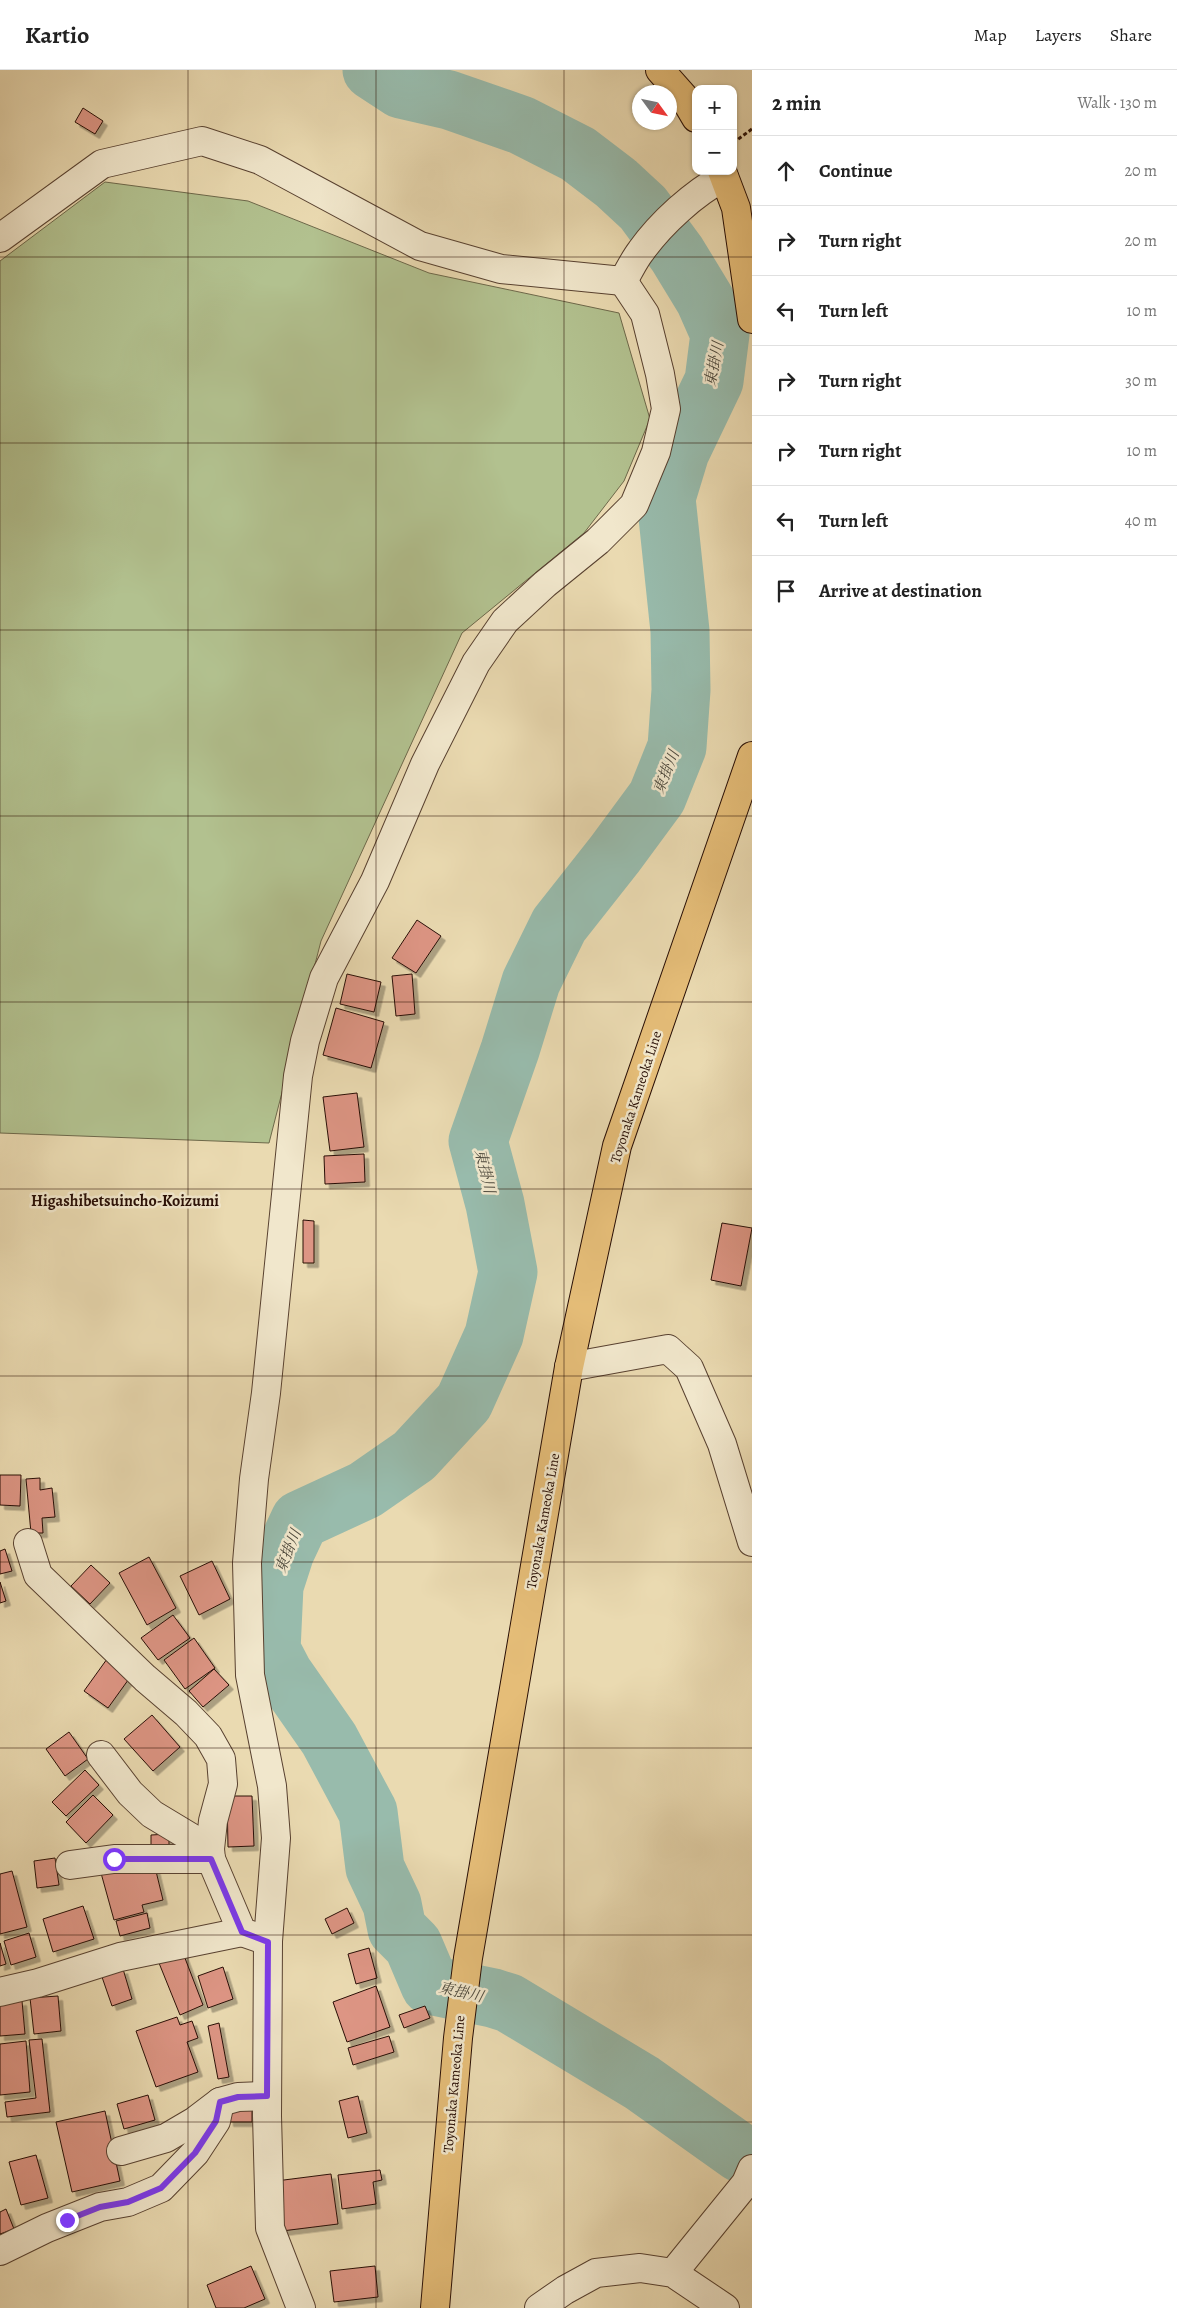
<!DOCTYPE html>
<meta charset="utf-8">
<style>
:root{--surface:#fff;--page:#f2f2f2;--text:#222;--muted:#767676;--line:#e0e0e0}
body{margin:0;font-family:Alegreya,"Noto Serif JP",serif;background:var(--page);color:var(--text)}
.controls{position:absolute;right:15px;top:15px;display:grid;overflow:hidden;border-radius:10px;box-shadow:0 1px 4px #0004}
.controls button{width:45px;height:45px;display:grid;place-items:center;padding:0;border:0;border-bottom:1px solid var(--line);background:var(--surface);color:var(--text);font:25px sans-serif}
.compass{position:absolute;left:632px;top:15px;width:45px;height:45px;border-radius:50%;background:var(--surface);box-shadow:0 1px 4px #0004;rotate:123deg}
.stop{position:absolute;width:15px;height:15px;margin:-11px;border:4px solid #7c3aed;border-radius:50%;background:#fff}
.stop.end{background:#7c3aed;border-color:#fff;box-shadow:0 1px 5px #0008}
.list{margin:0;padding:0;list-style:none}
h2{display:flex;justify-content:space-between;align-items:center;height:65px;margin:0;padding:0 20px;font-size:21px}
h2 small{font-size:16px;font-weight:400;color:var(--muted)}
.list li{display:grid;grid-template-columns:32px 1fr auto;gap:15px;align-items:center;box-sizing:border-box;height:70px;padding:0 20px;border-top:1px solid var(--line)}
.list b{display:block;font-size:19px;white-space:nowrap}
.list em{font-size:16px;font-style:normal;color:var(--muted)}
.icon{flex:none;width:28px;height:28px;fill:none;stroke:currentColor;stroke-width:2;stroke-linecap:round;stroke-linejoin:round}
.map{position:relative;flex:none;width:752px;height:2238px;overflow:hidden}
header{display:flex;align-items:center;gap:30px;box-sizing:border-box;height:70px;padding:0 25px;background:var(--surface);border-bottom:1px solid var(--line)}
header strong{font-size:24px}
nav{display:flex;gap:28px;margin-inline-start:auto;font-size:18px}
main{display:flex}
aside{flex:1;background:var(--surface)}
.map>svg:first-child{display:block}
</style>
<header>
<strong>Kartio</strong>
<nav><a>Map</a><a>Layers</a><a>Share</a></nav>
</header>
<main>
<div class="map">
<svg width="752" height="2238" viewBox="0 0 752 2238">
<defs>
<filter id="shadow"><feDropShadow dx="4.5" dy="4.5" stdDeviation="0" flood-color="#0004"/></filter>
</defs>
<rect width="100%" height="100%" fill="#eadab1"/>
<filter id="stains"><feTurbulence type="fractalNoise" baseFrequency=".004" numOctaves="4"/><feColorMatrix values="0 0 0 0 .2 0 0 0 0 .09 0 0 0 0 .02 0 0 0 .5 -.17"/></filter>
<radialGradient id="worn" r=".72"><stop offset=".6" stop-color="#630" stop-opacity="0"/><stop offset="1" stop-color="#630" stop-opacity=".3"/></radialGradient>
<path fill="#b2c18f" stroke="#6d684a" d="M105,112L248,131L429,203L619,243L650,349L624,411L584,463L462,563L321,871L269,1073L0,1063V191Z"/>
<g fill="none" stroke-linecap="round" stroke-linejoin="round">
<path stroke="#98bbac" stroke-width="59" d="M372,0L401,19L449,30L521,55L578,84L616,113L643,138L677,184L705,230L720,264L714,311L680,382L666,428L680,561L681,620L677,677L657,727L615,784L559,855L531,912L510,980L478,1071L495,1134L508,1202L494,1265L464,1332L414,1386L365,1420L300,1450L285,1482L274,1516L271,1580L283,1603L329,1669L368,1742L375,1798L392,1834L397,1859L413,1875L430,1915L493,1928L509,1933L642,2013L739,2082L752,2089"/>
</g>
<g fill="#dd9584" stroke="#280e05" filter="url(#shadow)">
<path d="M83,38L103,51L95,64L75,52Z"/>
<path d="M417,850L441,866L416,903L392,888Z"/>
<path d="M347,904L381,912L374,942L340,934Z"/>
<path d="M412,904L415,944L396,946L392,906Z"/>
<path d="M336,938L384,952L371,998L323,985Z"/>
<path d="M357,1023L364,1077L330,1081L323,1027Z"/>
<path d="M364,1084L365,1112L325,1114L324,1086Z"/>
<path d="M303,1150L314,1151V1193H303Z"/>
<path d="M722,1153L752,1158L741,1216L711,1210Z"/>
<path d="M0,1405H21L20,1436L0,1435Z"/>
<path d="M40,1408V1420L52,1418L55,1447L42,1448L43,1463H31L26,1409Z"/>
<path d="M5,1479L12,1501L0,1504V1481Z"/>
<path d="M149,1487L176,1538L147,1555L119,1503Z"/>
<path d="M212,1491L230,1529L199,1545L180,1506Z"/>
<path d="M91,1495L110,1513L90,1534L71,1516Z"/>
<path d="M0,1512L6,1531L0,1533Z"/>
<path d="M173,1545L190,1568L158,1590L141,1568Z"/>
<path d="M194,1568L215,1598L185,1619L164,1590Z"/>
<path d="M107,1589L131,1606L108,1638L84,1621Z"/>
<path d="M214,1599L229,1615L203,1637L189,1621Z"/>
<path d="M152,1645L180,1677L153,1701L124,1669Z"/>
<path d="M69,1662L88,1689L65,1706L46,1679Z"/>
<path d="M85,1700L99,1715L66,1746L52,1732Z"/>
<path d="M93,1725L113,1745L86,1773L66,1752Z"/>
<path d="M227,1726H252L254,1776L228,1777Z"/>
<path d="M169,1764V1777L151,1778V1765Z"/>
<path d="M55,1788L59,1815L37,1818L34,1791Z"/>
<path d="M154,1793L163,1830L142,1835L144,1842L114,1850L101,1803Z"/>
<path d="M12,1801L27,1857L0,1864V1804Z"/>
<path d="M83,1836L94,1869L53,1882L43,1849Z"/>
<path d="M347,1838L354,1853L332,1864L325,1849Z"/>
<path d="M147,1843L150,1858L120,1866L116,1851Z"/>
<path d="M29,1863L36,1887L11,1895L4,1871Z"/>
<path d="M0,1873L6,1894L0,1896Z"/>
<path d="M369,1878L377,1908L356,1914L348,1884Z"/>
<path d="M183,1883L203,1935L180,1945L159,1893Z"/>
<path d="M223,1897L233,1929L208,1938L198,1906Z"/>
<path d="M123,1899L132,1929L112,1936L102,1907Z"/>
<path d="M376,1916L390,1957L347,1972L333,1932Z"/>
<path d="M58,1926L61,1961L34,1964L30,1928Z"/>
<path d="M22,1931L25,1964L0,1966V1933Z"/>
<path d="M425,1936L430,1948L404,1958L399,1945Z"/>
<path d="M177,1947L180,1955L192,1951L198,1968L187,1972L198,2002L156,2017L136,1961Z"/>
<path d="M219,1953L229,2007L218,2009L208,1956Z"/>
<path d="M389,1966L394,1982L353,1995L348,1978Z"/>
<path d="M42,1969L50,2042L7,2047L5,2032L36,2028L29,1970Z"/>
<path d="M26,1971L30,2022L0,2025V1974Z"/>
<path d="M148,2025L155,2050L124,2059L117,2034Z"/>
<path d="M358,2026L367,2063L348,2068L339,2031Z"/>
<path d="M252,2034V2052H229L228,2035Z"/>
<path d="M105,2041L120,2111L72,2122L56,2052Z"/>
<path d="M36,2085L48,2128L21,2135L9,2092Z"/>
<path d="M380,2100L382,2110L373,2112L376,2134L342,2139L338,2105Z"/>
<path d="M331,2104L338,2154L282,2161L276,2111Z"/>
<path d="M6,2139L14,2159L0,2164V2142Z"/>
<path d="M251,2196L265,2229L244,2238H216L207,2215Z"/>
<path d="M375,2196L378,2227L334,2232L330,2201Z"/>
</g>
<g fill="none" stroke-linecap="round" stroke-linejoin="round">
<defs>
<g id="minor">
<path d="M0,168L102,94L202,71L260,90L420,176L501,199L623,211"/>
<path d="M623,211C629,201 634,190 641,181C661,153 694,123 724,107"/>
<path d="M569,1297L668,1279L689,1298L722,1374L752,1472"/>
<path d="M28,1473L38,1505L145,1608L186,1643L208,1666L221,1689L223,1714L213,1751L210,1779L211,1789L242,1862L268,1871"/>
<path d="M101,1685L130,1723L152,1744L210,1779"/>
<path d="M70,1795L114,1789H211"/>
<path d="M0,1922L38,1913L120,1887L242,1862"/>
<path d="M121,2081L166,2068L195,2051L220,2032L238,2027L267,2026"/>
<path d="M0,2181L47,2158L100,2137L128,2132L161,2118L195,2083L216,2051L220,2032"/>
<path d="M673,2203L746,2113L752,2099"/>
<path d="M301,2238L270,2158L267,2046L268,1871L276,1768L272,1716L250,1605L247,1493L254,1409L266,1323L298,1006L305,971L324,908L375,811L425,694L476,593L505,551L545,514L598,471L634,435L656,382L666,339L660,304L645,244L623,211"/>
<path d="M539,2238L565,2220L596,2203L640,2198L673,2203L725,2238"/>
</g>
<g id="major">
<path d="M660,0L683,26L696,48"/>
<path d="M722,101L736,138L752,249"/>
<path d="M435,2238L458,1968L468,1888L569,1297L617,1076L752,686"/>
</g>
</defs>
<use href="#minor" stroke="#584130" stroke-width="30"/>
<use href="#major" stroke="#280e05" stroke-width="30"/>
<path stroke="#280e05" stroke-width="3" stroke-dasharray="4 2.5" stroke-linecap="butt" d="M733,73L752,59"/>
<use href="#minor" stroke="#f1e7cc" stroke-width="28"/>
<use href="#major" stroke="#e5bd78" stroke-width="28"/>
</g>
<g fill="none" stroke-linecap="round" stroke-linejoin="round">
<path stroke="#7c3aed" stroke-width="6" d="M67,2150L100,2137L128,2132L161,2118L195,2083L216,2051L220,2032L238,2027L267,2026L268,1872L242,1862L211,1789H114"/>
</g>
<path fill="none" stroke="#280e05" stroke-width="1" stroke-opacity="0.55" d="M188,0V2238M376,0V2238M564,0V2238M0,187H752M0,373H752M0,560H752M0,746H752M0,932H752M0,1119H752M0,1306H752M0,1492H752M0,1678H752M0,1865H752M0,2052H752"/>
<g text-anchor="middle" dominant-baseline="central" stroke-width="5" stroke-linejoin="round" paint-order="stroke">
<g font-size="14" fill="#280e05" stroke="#f1e7cc">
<text transform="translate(636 1027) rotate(-72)">Toyonaka Kameoka Line</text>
<text transform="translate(543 1451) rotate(-80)">Toyonaka Kameoka Line</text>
<text transform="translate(454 2014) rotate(-85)">Toyonaka Kameoka Line</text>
</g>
<g font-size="15" font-style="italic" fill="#4f4b3f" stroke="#f1e7cc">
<text transform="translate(714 294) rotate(-79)">東掛川</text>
<text transform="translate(666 702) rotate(-68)">東掛川</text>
<text transform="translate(485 1101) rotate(77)">東掛川</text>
<text transform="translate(288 1481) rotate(-68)">東掛川</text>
<text transform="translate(461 1922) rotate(13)">東掛川</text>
</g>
<g font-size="16" font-weight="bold" fill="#280e05" stroke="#f1e7cc">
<text x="125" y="1131">Higashibetsuincho-Koizumi</text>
</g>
</g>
<rect width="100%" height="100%" filter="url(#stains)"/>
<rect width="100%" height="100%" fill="url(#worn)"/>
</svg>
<div class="controls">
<button>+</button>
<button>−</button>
</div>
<svg class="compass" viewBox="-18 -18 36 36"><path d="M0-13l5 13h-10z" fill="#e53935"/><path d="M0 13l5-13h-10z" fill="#767676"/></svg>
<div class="stop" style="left:114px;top:1789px"></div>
<div class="stop end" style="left:67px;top:2150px"></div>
</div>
<aside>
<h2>2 min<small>Walk · 130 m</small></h2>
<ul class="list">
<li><svg class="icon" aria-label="ahead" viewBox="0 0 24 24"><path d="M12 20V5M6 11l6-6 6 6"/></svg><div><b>Continue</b></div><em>20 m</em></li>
<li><svg class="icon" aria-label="right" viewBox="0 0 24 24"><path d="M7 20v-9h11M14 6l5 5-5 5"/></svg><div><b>Turn right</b></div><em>20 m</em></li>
<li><svg class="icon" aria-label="left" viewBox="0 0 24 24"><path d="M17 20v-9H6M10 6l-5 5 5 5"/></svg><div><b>Turn left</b></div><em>10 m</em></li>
<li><svg class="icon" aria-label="right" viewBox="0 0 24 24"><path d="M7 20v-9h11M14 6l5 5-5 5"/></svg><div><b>Turn right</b></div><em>30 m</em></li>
<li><svg class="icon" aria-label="right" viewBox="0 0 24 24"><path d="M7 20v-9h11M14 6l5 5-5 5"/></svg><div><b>Turn right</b></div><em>10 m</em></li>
<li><svg class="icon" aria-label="left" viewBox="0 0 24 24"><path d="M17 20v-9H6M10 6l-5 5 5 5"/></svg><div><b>Turn left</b></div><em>40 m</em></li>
<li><svg class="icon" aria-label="arrive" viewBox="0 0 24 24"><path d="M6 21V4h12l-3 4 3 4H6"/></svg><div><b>Arrive at destination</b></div></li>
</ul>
</aside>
</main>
